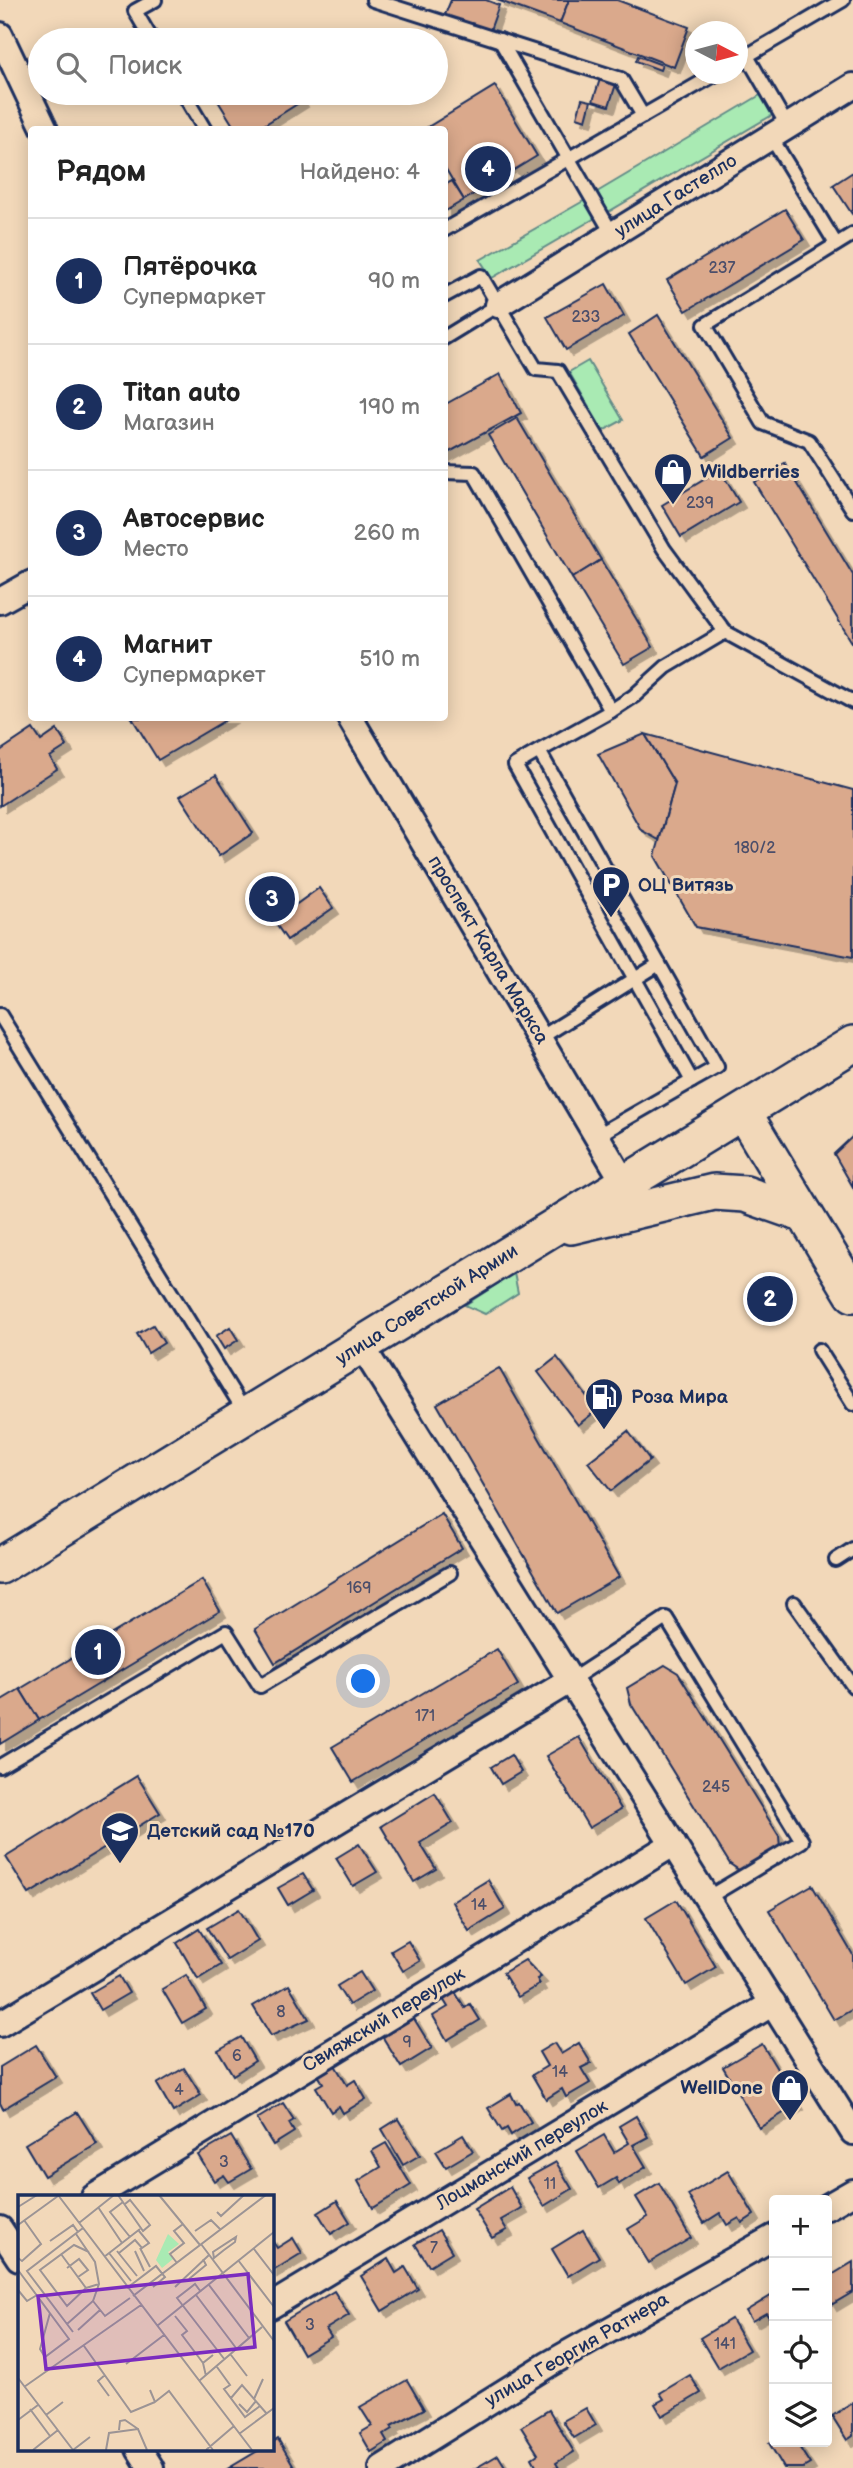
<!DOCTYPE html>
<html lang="ru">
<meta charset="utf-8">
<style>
:root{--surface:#fff;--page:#f6f6f6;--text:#222;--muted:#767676;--line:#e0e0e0;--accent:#1b2f5e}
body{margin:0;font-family:"Balsamiq Sans",sans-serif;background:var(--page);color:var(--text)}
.controls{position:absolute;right:21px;bottom:21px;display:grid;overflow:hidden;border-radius:7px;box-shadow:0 4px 18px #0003}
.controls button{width:63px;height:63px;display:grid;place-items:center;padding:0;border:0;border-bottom:2px solid var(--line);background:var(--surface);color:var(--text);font:35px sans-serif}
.compass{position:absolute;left:685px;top:21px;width:63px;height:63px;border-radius:50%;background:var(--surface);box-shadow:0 4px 18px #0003;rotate:96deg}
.you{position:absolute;left:364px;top:1682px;width:24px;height:24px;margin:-18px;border:5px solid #fff;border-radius:50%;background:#1a73e8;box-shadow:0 0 0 10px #1a73e833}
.badge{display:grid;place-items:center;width:46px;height:46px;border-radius:50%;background:var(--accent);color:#fff;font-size:23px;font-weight:700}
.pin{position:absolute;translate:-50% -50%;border:4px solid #fff;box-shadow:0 2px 7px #0006}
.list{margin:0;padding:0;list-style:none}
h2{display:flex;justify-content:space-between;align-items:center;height:91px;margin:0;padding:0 28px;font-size:30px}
h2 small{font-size:23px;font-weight:400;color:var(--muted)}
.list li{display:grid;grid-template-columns:46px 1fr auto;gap:21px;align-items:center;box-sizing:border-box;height:126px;padding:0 28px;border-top:2px solid var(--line)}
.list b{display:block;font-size:26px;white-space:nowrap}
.list p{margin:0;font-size:23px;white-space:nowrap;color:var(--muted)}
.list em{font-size:23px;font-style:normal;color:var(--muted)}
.icon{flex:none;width:38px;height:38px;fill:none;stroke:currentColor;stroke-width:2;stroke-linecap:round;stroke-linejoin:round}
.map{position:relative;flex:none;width:853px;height:2468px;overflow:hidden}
.search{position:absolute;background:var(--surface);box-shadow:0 4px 18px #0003;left:28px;top:28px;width:420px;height:77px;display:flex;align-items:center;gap:18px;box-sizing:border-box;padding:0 24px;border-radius:38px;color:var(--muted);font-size:26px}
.panel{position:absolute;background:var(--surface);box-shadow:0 4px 18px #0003;left:28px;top:126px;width:420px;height:595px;border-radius:7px}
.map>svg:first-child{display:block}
</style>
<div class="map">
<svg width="853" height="2468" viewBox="0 0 853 2468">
<defs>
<filter id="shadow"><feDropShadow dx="6" dy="6" stdDeviation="0" flood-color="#0004"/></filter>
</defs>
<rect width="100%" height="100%" fill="#f2d8b9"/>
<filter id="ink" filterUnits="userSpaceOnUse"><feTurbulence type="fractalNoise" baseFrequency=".0143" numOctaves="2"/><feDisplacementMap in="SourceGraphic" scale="14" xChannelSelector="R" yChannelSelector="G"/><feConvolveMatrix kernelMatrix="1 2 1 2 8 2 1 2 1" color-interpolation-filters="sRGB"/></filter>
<g filter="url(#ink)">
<g fill="#a9eab3" stroke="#628c88" stroke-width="2">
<path d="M762,94L774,114L603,215L592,195Z"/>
<path d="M587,199L597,217L492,278L480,260Z"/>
<path d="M588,361L623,420L603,431L569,372Z"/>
<path d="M514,1273L518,1293L485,1314L465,1305Z"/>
</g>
<g fill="#daa98c" stroke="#1b2f5e" stroke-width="2" filter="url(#shadow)">
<path d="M451,0H486L499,5L489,33L444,17Z"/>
<path d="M497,0H569L560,23Z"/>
<path d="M569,0H617L689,27L674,67L560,23Z"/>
<path d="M638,56L662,65L660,70L636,61Z"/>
<path d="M601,76L617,81L609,106L593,101Z"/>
<path d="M495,86L537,156L514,170L511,166L496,175L499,179L464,200L444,166V130H423Z"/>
<path d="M213,93H297L302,101L256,130H236Z"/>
<path d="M582,99L591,101L586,120L577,117Z"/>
<path d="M853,172V213L852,214L833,185Z"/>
<path d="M452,181L464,200L444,212V185Z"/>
<path d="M785,209L804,240L686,311L667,280Z"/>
<path d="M606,284L624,316L566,350L547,317Z"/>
<path d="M658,315L733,438L704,456L629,334Z"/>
<path d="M500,374L521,413L444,455V405Z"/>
<path d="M517,418L601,560L572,578L488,435Z"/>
<path d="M785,463L853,575V644L754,482Z"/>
<path d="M720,470L739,502L681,537L662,505Z"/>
<path d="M601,560L653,647L624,664L572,578Z"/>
<path d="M132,718H229L158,760Z"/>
<path d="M33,729L41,741L57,730L67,746L50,757L57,769L0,806V751Z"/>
<path d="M645,734L675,784L659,840L641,830L598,754Z"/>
<path d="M645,734L853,790V957L696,927L655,856L675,784Z"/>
<path d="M216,775L253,833L219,856L180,796Z"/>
<path d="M269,875L291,908L319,888L333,908L287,940L252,890Z"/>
<path d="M853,1136V1187L834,1154Z"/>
<path d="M153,1325L164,1343L148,1353L137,1334Z"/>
<path d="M230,1327L238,1340L224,1349L216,1336Z"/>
<path d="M557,1357L597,1410L578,1425L538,1372Z"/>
<path d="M499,1368L619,1577L557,1613L437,1404Z"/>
<path d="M628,1431L650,1460L611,1491L588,1462Z"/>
<path d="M442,1514L462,1548L275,1663L255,1629Z"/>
<path d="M202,1580L220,1611L39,1720L20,1689Z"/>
<path d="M497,1649L518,1685L353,1782L332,1747Z"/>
<path d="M665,1665L678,1673L779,1836L780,1848L742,1872L730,1864L631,1704L627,1688Z"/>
<path d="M20,1689L39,1720L0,1744V1701Z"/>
<path d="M579,1737L621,1809L589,1828L546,1756Z"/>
<path d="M511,1755L521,1772L501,1784L491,1767Z"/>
<path d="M137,1776L160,1813L29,1894L6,1857Z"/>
<path d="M435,1793L453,1823L420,1843L436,1869L414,1882L381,1826Z"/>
<path d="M359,1844L377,1872L353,1886L336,1858Z"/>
<path d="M303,1874L313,1890L288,1905L278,1888Z"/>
<path d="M488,1880L505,1909L469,1931L452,1902Z"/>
<path d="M812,1885L853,1955V2009L834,2020L769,1910Z"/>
<path d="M676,1900L716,1967L686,1985L646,1918Z"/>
<path d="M239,1909L258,1941L227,1960L207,1928Z"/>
<path d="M199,1929L221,1965L198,1979L177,1943Z"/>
<path d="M408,1941L420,1961L403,1971L391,1951Z"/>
<path d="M525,1960L541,1977L537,1979L540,1984L518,1997L503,1973Z"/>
<path d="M360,1972L372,1991L349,2005L337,1986Z"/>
<path d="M186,1975L206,2009L182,2023L162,1989Z"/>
<path d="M119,1976L129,1993L100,2010L90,1993Z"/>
<path d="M289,1985L309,2019L271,2036L253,2006Z"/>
<path d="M455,1992L465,2008L470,2004L480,2020L447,2040L433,2016L448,2007L443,1999Z"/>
<path d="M413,2017L432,2048L401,2067L382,2036Z"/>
<path d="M241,2037L255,2061L233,2075L218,2050Z"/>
<path d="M554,2043L561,2054L579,2043L591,2063L581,2068L590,2083L566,2097L562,2089L546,2099L532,2075L547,2066L539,2052Z"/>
<path d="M762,2044L798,2104L759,2128L723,2067Z"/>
<path d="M36,2045L56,2077L3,2109L0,2103V2067Z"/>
<path d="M335,2065L347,2085L355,2080L366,2099L343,2113L339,2106L331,2112L316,2087L323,2083L318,2075Z"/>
<path d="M184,2068L201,2095L173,2112L157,2084Z"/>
<path d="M511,2094L516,2104L519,2102L531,2122L511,2135L507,2128L502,2131L488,2108Z"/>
<path d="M283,2103L294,2120L289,2123L294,2132L273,2145L257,2119Z"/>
<path d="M77,2112L97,2144L44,2176L25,2144Z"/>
<path d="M636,2116L648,2137L633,2145L646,2167L619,2184L616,2178L599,2188L577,2151L604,2135L614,2152L629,2143L619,2126Z"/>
<path d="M398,2119L420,2155L403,2165L382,2129Z"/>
<path d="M463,2135L473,2151L446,2167L436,2151Z"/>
<path d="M231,2136L251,2169L229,2182L224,2175L214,2181L198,2155Z"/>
<path d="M386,2143L411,2185L373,2208L358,2181L381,2167L372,2151Z"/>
<path d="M556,2162L572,2189L544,2206L527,2178Z"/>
<path d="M728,2171L754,2215L742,2223L739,2218L727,2225L720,2213L704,2223L688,2195Z"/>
<path d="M659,2183L691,2238L649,2263L628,2229L648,2217L636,2197Z"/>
<path d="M510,2187L522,2208L501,2220L507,2230L492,2238L474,2209Z"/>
<path d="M337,2201L350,2222L331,2234L318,2213Z"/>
<path d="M439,2230L452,2252L429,2266L415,2244Z"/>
<path d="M583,2230L599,2257L568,2276L552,2249Z"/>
<path d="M293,2238L302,2253L271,2272V2239L277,2248Z"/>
<path d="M388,2259L396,2273L405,2267L418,2289L382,2311L361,2276Z"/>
<path d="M853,2262V2292L831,2305L827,2298V2278Z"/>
<path d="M334,2291L349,2315L326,2329L331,2337L303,2354L284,2321Z"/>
<path d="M774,2294V2325L766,2313L752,2321L746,2311Z"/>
<path d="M731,2319L749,2350L718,2368L700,2338Z"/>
<path d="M690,2375L701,2393L662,2416L655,2404L664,2399L660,2393Z"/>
<path d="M407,2380L424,2409L391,2426L393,2429L383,2435L387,2442L371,2452L360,2433L372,2426L360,2407Z"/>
<path d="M853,2403V2436L847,2440L832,2416Z"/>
<path d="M586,2408L596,2425L574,2438L563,2421Z"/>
<path d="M549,2410L574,2452L556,2463L559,2468H534L537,2467L532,2458L538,2454L521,2427Z"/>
<path d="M278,2439L295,2468H229L261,2449H271V2443Z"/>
<path d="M774,2440L796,2442L810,2464L803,2468H784L769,2443Z"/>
<path d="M498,2455L506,2468H476Z"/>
</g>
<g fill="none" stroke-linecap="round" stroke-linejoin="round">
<defs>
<g id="lane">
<path d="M373,0L621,79L643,116"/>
<path d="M152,40L135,11L155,0"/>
<path d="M500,40L613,235"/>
<path d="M747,56L788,127"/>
<path d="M738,61L843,0"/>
<path d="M183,93L205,130"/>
<path d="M771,137L836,244"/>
<path d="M444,230L716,74"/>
<path d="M853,234L705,325L763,423L809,441L853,510"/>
<path d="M444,296L481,276L536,369L558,371L664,549L725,632L853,702"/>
<path d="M444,338L498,305"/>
<path d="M444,472L474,473L611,711"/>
<path d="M539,751L515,765L692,1081L717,1067L539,751L611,711L634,696L666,667L725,632"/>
<path d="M0,1015L246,1414"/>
<path d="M540,1038L659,964"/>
<path d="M598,1135L692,1081"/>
<path d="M819,1350L853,1404"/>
<path d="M836,1560L853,1549"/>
<path d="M794,1603L853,1686"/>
<path d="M571,1680L666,1618L802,1841L707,1898"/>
<path d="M0,1766L226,1632L260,1686L450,1573"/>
</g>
<g id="street">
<path d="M0,35L45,130"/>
<path d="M498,305L853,86"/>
<path d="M0,601L32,583"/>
<path d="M350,718L625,1184"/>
<path d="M361,1345L853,2132"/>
<path d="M0,2024L571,1680"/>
<path d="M94,2197L673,1844"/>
<path d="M827,2207L853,2192"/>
<path d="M0,2229L19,2258"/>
<path d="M271,2306L773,2003"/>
<path d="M139,2449L151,2468"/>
<path d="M382,2468L549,2364L774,2237"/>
</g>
<g id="secondary">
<path d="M743,1112L853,1294"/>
<path d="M571,1226L714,1192L745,1194L805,1215"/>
<path d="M0,1566L853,1044"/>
</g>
</defs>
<use href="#lane" stroke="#1b2f5e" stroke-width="18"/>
<use href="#street" stroke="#1b2f5e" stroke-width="30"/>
<use href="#secondary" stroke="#1b2f5e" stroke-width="40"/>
<use href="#lane" stroke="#f2d8b9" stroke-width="12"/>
<use href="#street" stroke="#f2d8b9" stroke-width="24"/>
<use href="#secondary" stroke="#f2d8b9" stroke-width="35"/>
</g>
</g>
<defs>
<symbol id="shop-pin" viewBox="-11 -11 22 30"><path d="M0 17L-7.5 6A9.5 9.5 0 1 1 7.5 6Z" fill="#1b2f5e" stroke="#f2d8b9"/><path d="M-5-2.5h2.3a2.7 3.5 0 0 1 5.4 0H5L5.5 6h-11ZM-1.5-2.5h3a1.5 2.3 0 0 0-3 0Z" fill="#fff"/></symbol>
<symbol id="parking-pin" viewBox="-11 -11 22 30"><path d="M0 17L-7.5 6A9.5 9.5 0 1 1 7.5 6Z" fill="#1b2f5e" stroke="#f2d8b9"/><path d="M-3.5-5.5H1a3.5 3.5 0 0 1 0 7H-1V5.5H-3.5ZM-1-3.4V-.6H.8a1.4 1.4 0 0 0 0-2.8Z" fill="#fff"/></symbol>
<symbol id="fuel-pin" viewBox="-11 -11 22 30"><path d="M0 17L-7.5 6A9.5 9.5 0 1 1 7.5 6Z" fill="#1b2f5e" stroke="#f2d8b9"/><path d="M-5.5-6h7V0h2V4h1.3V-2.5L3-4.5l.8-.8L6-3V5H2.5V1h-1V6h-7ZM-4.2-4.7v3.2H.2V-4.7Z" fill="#fff"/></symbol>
<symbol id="school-pin" viewBox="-11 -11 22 30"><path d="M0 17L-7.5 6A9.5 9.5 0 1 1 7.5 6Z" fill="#1b2f5e" stroke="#f2d8b9"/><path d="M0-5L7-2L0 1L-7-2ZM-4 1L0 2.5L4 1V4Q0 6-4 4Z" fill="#fff"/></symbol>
</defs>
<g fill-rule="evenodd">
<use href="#shop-pin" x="651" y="450" width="44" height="60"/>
<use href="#parking-pin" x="589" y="863" width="44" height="60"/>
<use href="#fuel-pin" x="582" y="1375" width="44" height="60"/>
<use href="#school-pin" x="98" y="1809" width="44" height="60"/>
<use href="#shop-pin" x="768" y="2066" width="44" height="60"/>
</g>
<g text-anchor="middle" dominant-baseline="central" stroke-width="6" stroke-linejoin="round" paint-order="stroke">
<g font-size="16" fill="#4b4e6a">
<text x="722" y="268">237</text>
<text x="586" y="317">233</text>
<text x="700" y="503">239</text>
<text x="755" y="848">180/2</text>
<text x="359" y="1588">169</text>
<text x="425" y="1716">171</text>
<text x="716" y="1787">245</text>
<text x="479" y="1905">14</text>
<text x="281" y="2012">8</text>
<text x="407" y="2042">9</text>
<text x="237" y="2056">6</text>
<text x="560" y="2072">14</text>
<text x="179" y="2090">4</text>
<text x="224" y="2162">3</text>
<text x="550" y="2184">11</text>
<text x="434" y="2248">7</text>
<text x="310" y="2325">3</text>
<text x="725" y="2344">141</text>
</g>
<g font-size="19" fill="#1b2f5e" stroke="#f2d8b9">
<text transform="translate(676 196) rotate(-32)">улица Гастелло</text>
<text transform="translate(488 950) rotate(59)">проспект Карла Маркса</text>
<text transform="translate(427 1305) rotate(-32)">улица Советской Армии</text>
<text transform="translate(384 2020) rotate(-31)">Свияжский переулок</text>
<text transform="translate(522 2155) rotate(-31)">Лоцманский переулок</text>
<text transform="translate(577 2350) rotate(-30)">улица Георгия Ратнера</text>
</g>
<g font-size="19" font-weight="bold" fill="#1b2f5e" stroke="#f2d8b9" text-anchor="start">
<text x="700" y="472">Wildberries</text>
<text x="638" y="885">ОЦ Витязь</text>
<text x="631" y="1397">Роза Мира</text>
<text x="147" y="1831">Детский сад №170</text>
<text x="763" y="2088" text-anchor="end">WellDone</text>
</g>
</g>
<g transform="translate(18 2195)">
<rect width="256" height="256" fill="#f2d8b9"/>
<path d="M150,39L161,49L150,57L155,64L144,73L138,65Z" fill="#a9eab3"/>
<path fill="none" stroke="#9c9495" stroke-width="2" d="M40,0L234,255M100,0L125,36L132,30L112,5L107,9M141,0L182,50M105,7L92,17L112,42M0,12L19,0M80,12L104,48M199,17L203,21L226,0M61,28L96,0M0,30L40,1M177,36L193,25L202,34M32,46L55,30L60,37M183,49L256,146M122,53L132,72M236,54L256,80M99,56L119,81M117,56L126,76M91,58L113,86M101,58L117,45L124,53L131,48L121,36M43,59L68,93L81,89M86,62L122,34M0,63L4,66L23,49L6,25M194,65L196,63L206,55L217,47L218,42L195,57L196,63M220,65L256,112M159,68L152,59L166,48L156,36L165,29M49,73L61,64L70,75L60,82M0,75L51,144L27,162L22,154L32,118M171,84L188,70L185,64M191,90L231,143M157,92L191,60M68,93L49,111L22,75L56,50L71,57M109,93L138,71L147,82L135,92M0,95L9,106L19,100M183,97L177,89L159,103L207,165M178,100L218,153M115,101L248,0M75,106L87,121L112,103M157,121L169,136L164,140L185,168M49,129L75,106L81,89L77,67L58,39M139,131L256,37M60,135L82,115M55,137L9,76L65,33M66,151L113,217L137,207M213,160L229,181M108,169L146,140M199,172L212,190L206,194L227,222L242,211M87,180L80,186L91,201M188,181L185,168L195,160M0,183L55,255M181,186L244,132M6,192L123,110M132,195L137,207L151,196L195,255M213,203L224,190L249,219M236,204L245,184M221,209L229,217L238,206M12,214L32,241M28,220L45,207M0,225L20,210M101,235L102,226L107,225L120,234M221,239L256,213M15,255L40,235M55,255L72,242M88,255L91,238L120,234L129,255M188,255L216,231"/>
<path fill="#7b2cbf" fill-opacity="0.15" stroke="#7b2cbf" stroke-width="3.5" d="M230,79L237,152L28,174L20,101Z"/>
<rect width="256" height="256" fill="none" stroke="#1b2f5e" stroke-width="3.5"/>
</g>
</svg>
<div class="controls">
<button>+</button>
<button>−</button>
<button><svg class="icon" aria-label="locate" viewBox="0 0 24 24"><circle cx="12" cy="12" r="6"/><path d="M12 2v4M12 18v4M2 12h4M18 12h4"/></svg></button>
<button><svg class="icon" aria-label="layers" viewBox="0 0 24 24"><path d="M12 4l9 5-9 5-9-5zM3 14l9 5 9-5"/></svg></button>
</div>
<svg class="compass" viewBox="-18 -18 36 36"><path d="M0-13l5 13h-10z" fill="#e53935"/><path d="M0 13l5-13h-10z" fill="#767676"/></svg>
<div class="you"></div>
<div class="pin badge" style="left:98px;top:1652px">1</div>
<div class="pin badge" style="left:770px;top:1299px">2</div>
<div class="pin badge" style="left:272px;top:899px">3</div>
<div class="pin badge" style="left:488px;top:169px">4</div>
<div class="search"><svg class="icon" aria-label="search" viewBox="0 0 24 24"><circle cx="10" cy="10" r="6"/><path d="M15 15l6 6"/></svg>Поиск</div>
<section class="panel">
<h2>Рядом<small>Найдено: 4</small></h2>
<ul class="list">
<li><span class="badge">1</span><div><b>Пятёрочка</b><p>Супермаркет</p></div><em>90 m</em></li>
<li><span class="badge">2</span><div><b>Titan auto</b><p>Магазин</p></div><em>190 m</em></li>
<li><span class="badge">3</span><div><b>Автосервис</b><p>Место</p></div><em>260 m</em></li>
<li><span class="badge">4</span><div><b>Магнит</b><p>Супермаркет</p></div><em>510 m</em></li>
</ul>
</section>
</div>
